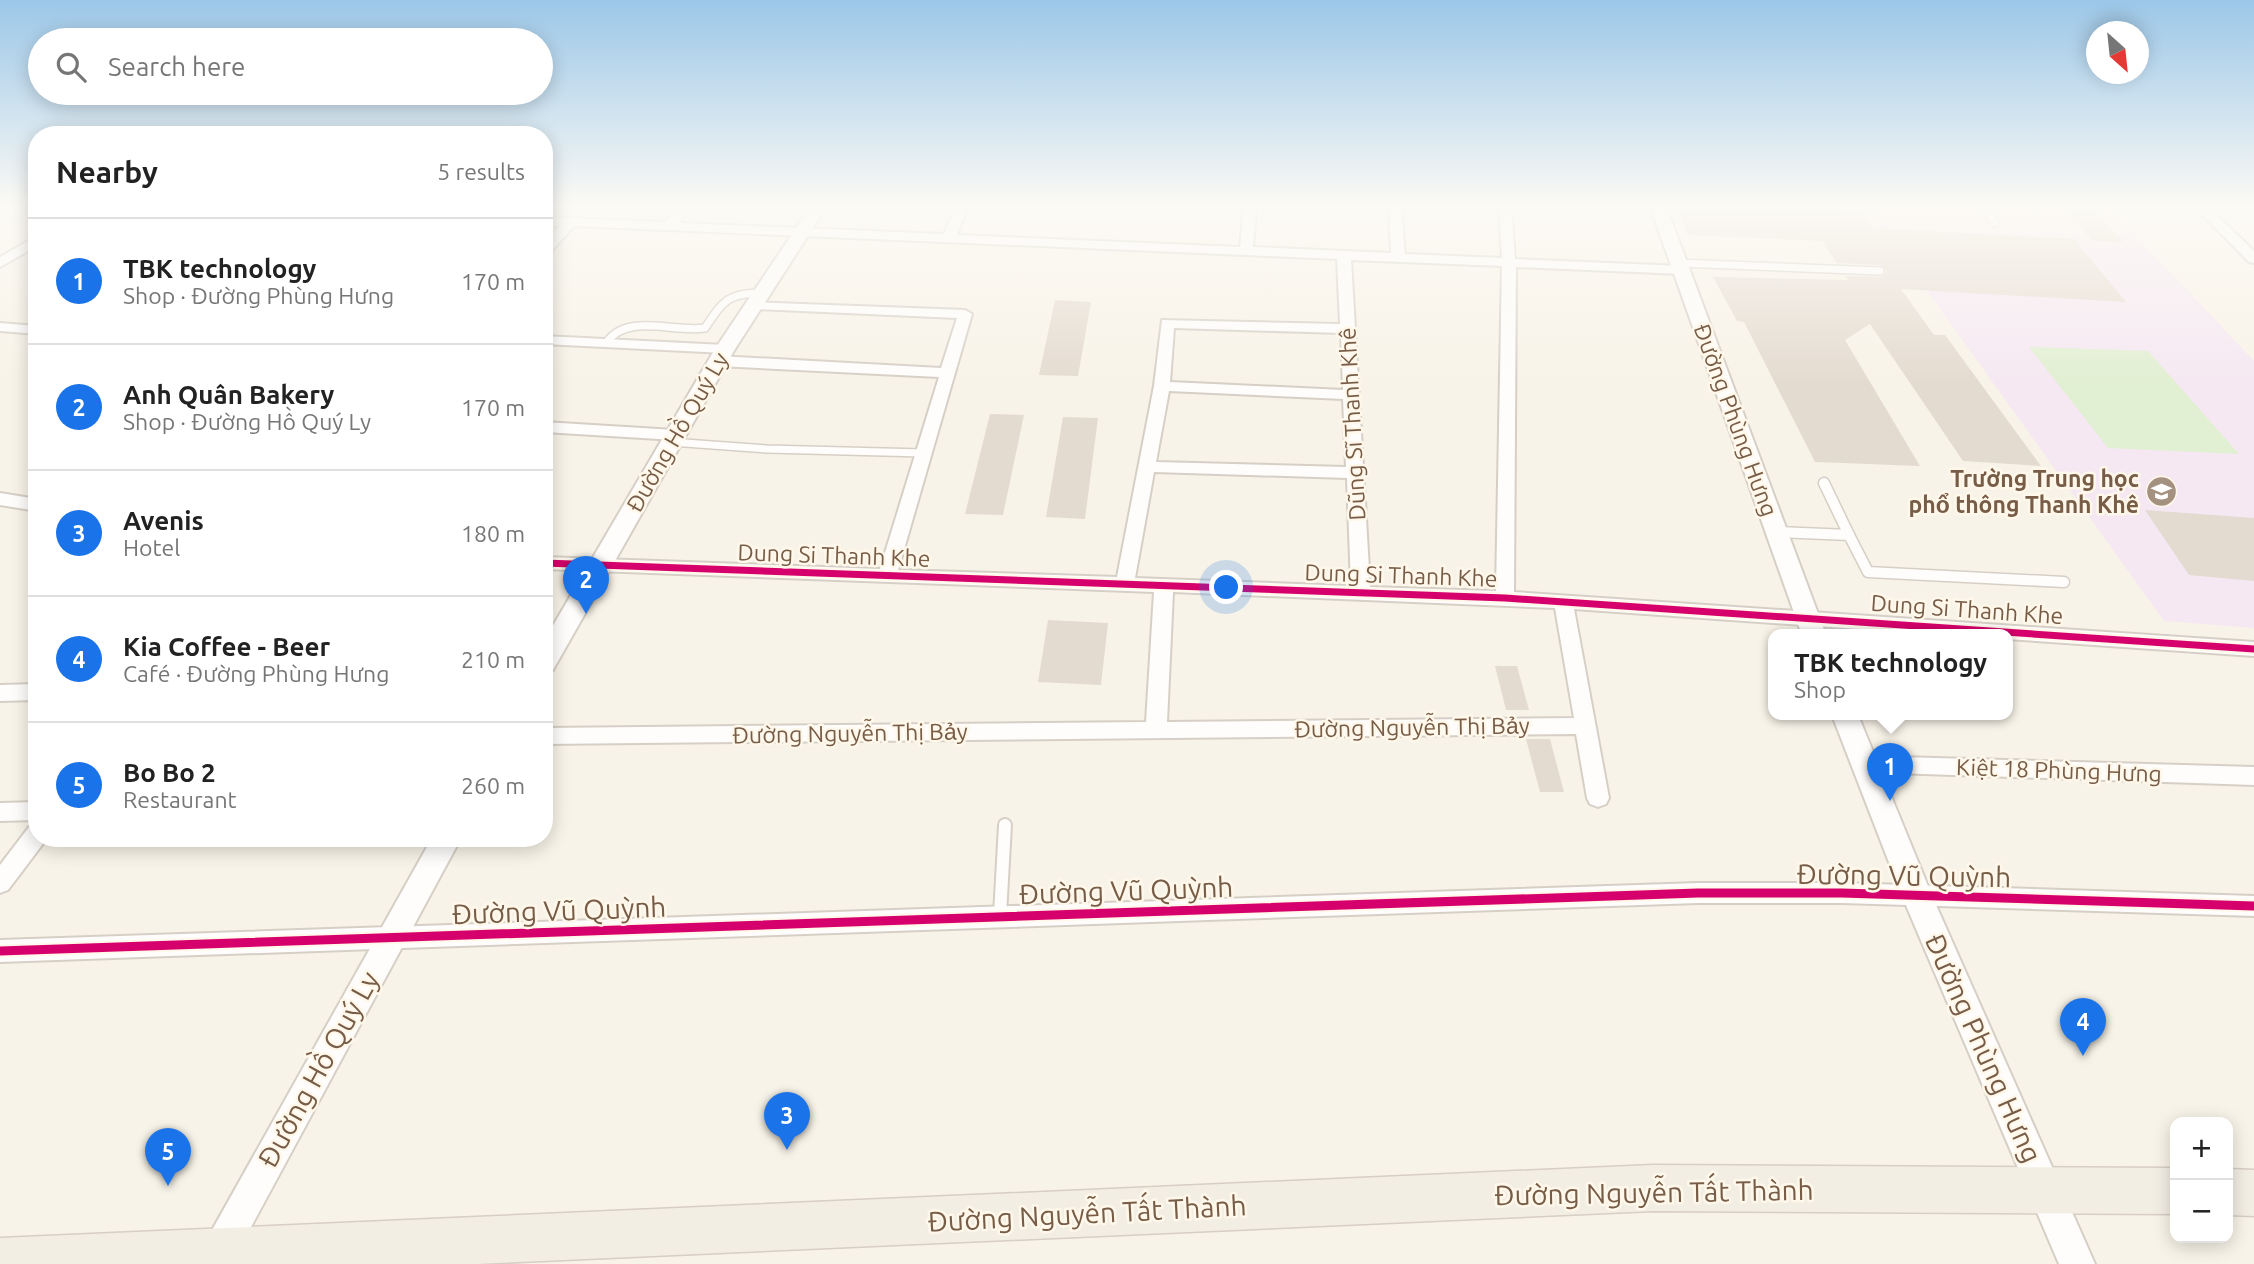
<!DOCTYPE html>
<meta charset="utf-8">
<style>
:root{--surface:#fff;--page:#f2f2f2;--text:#222;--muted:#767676;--line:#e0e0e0;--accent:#1a73e8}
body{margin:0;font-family:Ubuntu,sans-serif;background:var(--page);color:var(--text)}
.controls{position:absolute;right:21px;bottom:21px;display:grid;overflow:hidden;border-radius:14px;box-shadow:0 4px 18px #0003}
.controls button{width:63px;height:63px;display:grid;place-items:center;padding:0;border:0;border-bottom:2px solid var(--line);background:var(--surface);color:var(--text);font:35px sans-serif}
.compass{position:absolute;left:2086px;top:21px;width:63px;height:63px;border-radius:50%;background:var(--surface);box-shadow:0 4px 18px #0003;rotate:153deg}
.you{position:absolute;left:1227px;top:588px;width:24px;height:24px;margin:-18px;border:5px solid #fff;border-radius:50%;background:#1a73e8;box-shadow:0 0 0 10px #1a73e833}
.badge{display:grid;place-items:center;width:46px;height:46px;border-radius:50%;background:var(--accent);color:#fff;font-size:23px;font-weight:700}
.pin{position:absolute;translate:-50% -58px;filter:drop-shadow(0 2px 4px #0008)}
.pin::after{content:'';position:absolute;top:37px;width:24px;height:21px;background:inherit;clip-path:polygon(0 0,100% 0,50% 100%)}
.popup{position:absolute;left:1768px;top:629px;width:245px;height:91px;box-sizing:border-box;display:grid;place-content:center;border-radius:14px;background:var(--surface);filter:drop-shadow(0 2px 5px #0005);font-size:23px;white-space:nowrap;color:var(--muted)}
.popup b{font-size:26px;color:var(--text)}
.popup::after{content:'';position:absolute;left:50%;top:100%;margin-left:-14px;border:14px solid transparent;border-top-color:var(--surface)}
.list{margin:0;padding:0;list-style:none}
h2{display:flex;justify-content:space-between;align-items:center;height:91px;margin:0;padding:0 28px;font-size:30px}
h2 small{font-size:23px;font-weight:400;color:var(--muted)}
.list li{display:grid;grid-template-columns:46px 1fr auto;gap:21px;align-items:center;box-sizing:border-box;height:126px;padding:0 28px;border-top:2px solid var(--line)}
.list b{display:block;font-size:26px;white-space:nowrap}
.list p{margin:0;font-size:23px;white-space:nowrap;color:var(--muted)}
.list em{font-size:23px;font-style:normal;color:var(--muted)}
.icon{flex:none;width:38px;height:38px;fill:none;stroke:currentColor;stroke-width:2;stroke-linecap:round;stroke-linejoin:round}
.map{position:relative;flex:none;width:2254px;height:1264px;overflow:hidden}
.search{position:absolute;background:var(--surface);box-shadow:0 4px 18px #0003;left:28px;top:28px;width:525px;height:77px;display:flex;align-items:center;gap:18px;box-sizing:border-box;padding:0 24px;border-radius:38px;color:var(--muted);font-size:26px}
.panel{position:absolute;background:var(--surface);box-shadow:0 4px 18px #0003;left:28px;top:126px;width:525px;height:721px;border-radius:28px}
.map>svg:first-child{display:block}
</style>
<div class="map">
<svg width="2254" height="1264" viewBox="0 0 2254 1264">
<rect width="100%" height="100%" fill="#f8f3e8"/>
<path fill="#f5e8f2" d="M1866,206H2108L2254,361V628L2164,621Z"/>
<path fill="#e1efd2" d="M2029,347L2148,351L2239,454L2108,448Z"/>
<g fill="#e4dbd0">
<path d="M1675,206H1785L1787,210L1862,212L1874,228L2074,239L2126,302L1901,289L1934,335H1945L2041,466L1963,461L1870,324L1845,340L1920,466L1815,462L1744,322L1737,321L1713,277L1848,280L1845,276L1882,277L1886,272L1885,268L1880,265L1837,263L1822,241L1688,235Z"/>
<path d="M2065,209L2094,210L2123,242L2092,241Z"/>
<path d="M1055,300L1091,302L1078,376L1039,375Z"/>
<path d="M990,414L1024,415L1003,515L965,514Z"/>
<path d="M1063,417L1098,418L1085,519L1046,517Z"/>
<path d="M2145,510L2254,518V581L2189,575Z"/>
<path d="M1048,620L1108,623L1101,685L1038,682Z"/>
<path d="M1495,666H1517L1529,710H1506Z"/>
<path d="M1526,739H1550L1564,792H1540Z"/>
</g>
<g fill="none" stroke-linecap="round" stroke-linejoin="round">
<defs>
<g id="service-far2">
<path d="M1983,206L1995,223"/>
<path d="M1679,263L1880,271"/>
<path d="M606,343C627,312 673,333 705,328C723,301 728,293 762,293"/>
<path d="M671,442L767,449L923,453"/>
</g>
<g id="service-far1">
<path d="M1824,483L1849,535"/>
<path d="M1778,532L1849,535L1868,572L2064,582"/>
</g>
<path id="service" d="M1000,915L1005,825"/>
<g id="minor">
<path d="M680,206H693L679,223L944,234L956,206H968L957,235L1240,247L1244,206H1256L1253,247L1391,253L1389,206H1401L1405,254L1502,258L1499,206H1511L1515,259L1682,266L1689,270L1682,274L1516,267L1514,592L2254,642V656L2007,639V635H1944L1574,609L1609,798L1606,804L1598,807L1590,804L1587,798L1576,734L544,744V728L1146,722L1154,592L544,569V557L880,569L939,377L718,366L710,361L718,356L941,368L957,318L755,309L750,308V302L965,310L972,314L898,570L1117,577L1154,386L1162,320L1340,324L1337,259L574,226L549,254L544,255V243L560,226L544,225V217L665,222ZM1351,260L1502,266L1496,591L1370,587ZM1174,328L1341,333L1343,390L1170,382ZM1169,391L1343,399L1346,467L1156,462ZM1154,472L1347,478L1351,586L1135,578ZM1173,592L1555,608L1574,718L1167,722Z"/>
<path d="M2194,206H2207L2254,251V263L2249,262Z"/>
<path d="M37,236V246L0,267V257Z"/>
<path d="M0,323L37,326V334L0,331Z"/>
<path d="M544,336L725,345L732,349L725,353L544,344Z"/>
<path d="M544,422L675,430L683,435L675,440L544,432Z"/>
<path d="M0,493L37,499V511L0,505Z"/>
<path d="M37,684V700L0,701V685Z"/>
<path d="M1864,756L2254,767V785L1864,772L1856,770L1853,764L1856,758Z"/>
<path d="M37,802V820L0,821V803Z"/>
<path d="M37,825V838H46L45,841L8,890L0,893V865L29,827Z"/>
<path d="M1698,883H1842L2254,896V916L1842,903H1698L0,962V940Z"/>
</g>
<g id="tertiary">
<path d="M811,206H827L735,349L553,670L544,672V641L715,349Z"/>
<path d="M1650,206H1666L1826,635H1802Z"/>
<path d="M1832,715H1858L1932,896L2095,1264H2059L1902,896Z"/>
<path d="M432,838H461L231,1264H193Z"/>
</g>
<g id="primary">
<path d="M1653,1165L2175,1168V1214L1653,1211L476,1264H0V1238Z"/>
<path d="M2228,1169L2254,1170V1216L2228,1215Z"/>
</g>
</defs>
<use href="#service-far2" stroke="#d6cfc6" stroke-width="10"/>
<use href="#service-far1" stroke="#d6cfc6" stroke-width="13"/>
<use href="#service" stroke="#d6cfc6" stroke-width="16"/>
<use href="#minor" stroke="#d6cfc6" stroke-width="4"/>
<use href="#tertiary" stroke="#d6cfc6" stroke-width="4"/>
<use href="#primary" stroke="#d7cec4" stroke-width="3"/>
<use href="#service-far2" stroke="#fefdfc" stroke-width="7"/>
<use href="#service-far1" stroke="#fefdfc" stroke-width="10"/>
<use href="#service" stroke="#fefdfc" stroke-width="12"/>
<use href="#minor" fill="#fefdfc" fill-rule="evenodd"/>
<use href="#tertiary" fill="#fefdfc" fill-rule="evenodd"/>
<use href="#primary" fill="#f3eee4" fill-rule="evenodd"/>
<defs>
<path id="cycleway-far1" d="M544,563L1505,598L2254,649"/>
<path id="cycleway" d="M0,951L1698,893H1842L2254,906"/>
</defs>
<use href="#cycleway-far1" stroke="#fff8ea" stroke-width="11"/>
<use href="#cycleway" stroke="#fff8ea" stroke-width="13"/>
<use href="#cycleway-far1" stroke="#d6006c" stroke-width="7"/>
<use href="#cycleway" stroke="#d6006c" stroke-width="9"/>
</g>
<linearGradient id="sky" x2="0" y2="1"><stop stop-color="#9cc7e8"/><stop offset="0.54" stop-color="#fcfaf5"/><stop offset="1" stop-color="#fcfaf5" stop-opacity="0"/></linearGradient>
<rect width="2254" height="383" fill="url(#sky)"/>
<defs>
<symbol id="school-disc" viewBox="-11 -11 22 22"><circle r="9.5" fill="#a4917f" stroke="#fff8ea"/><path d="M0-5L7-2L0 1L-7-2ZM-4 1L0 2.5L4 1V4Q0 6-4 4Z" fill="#fff"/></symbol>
</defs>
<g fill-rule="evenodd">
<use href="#school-disc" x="2144" y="474" width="35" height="35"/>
</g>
<g text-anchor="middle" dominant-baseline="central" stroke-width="5" stroke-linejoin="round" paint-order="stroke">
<g font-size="23" fill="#775c47" stroke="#fff8ea">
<text transform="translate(1736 420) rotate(70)">Đường Phùng Hưng</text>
<text transform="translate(1352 424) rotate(-93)">Dũng Sĩ Thanh Khê</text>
<text transform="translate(677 432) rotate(-60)">Đường Hồ Quý Ly</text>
<text transform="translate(834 555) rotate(2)">Dung Si Thanh Khe</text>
<text transform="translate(1401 575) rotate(2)">Dung Si Thanh Khe</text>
<text transform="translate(1967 609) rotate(4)">Dung Si Thanh Khe</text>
<text transform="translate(1412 727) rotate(-1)">Đường Nguyễn Thị Bảy</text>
<text transform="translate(850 733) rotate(-1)">Đường Nguyễn Thị Bảy</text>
<text transform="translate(2059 770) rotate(2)">Kiệt 18 Phùng Hưng</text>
</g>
<g font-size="23" font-weight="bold" fill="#775c47" stroke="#fff8ea" text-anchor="end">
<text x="2139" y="478">Trường Trung học<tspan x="2139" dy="26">phổ thông Thanh Khê</tspan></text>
</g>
<g font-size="28" fill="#775c47" stroke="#fff8ea">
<text transform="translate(1904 875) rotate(1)">Đường Vũ Quỳnh</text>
<text transform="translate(1126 890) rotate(-2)">Đường Vũ Quỳnh</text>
<text transform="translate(559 910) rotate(-2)">Đường Vũ Quỳnh</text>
<text transform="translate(1984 1048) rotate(66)">Đường Phùng Hưng</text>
<text transform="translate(318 1069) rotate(-61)">Đường Hồ Quý Ly</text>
<text transform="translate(1654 1192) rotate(-1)">Đường Nguyễn Tất Thành</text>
<text transform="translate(1087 1213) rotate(-3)">Đường Nguyễn Tất Thành</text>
</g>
</g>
</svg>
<div class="controls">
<button>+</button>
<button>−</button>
</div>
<svg class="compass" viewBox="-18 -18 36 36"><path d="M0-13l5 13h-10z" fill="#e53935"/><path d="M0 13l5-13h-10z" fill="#767676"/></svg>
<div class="you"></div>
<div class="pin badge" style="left:1890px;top:801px">1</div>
<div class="popup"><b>TBK technology</b>Shop</div>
<div class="pin badge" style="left:586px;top:614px">2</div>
<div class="pin badge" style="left:787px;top:1150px">3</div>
<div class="pin badge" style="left:2083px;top:1056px">4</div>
<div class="pin badge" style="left:168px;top:1186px">5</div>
<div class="search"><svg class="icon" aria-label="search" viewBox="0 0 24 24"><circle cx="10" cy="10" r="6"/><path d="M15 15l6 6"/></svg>Search here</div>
<section class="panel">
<h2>Nearby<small>5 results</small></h2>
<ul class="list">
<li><span class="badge">1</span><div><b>TBK technology</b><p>Shop · Đường Phùng Hưng</p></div><em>170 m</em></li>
<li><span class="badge">2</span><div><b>Anh Quân Bakery</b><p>Shop · Đường Hồ Quý Ly</p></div><em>170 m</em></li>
<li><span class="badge">3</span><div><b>Avenis</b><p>Hotel</p></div><em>180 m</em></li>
<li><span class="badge">4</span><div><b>Kia Coffee - Beer</b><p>Café · Đường Phùng Hưng</p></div><em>210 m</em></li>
<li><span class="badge">5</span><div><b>Bo Bo 2</b><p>Restaurant</p></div><em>260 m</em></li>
</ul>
</section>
</div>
